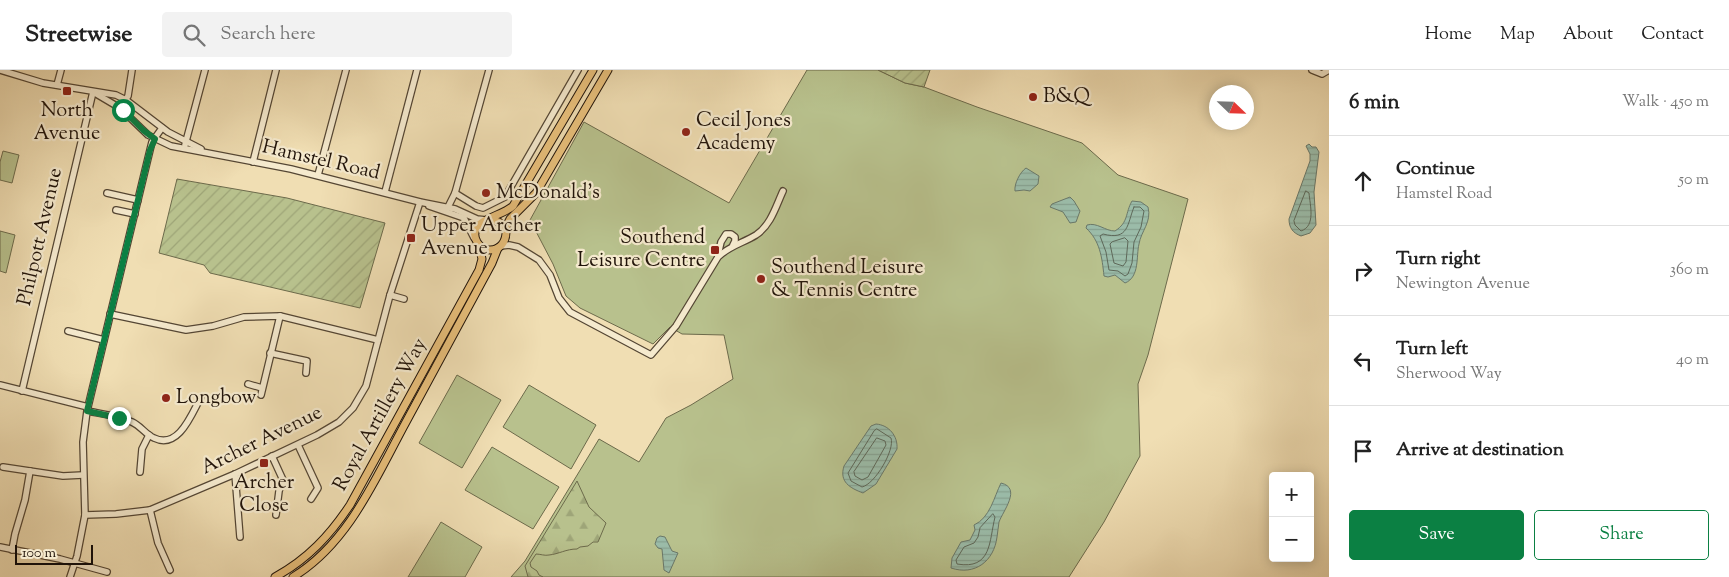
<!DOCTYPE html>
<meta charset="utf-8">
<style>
:root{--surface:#fff;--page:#f2f2f2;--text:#222;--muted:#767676;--line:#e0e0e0;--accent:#0b8043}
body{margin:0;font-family:"Sorts Mill Goudy",serif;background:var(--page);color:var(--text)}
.controls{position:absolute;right:15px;bottom:15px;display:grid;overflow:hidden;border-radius:5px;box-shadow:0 2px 12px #0003}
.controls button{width:45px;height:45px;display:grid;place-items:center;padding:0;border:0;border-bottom:1px solid var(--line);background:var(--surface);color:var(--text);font:25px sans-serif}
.compass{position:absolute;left:1209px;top:15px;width:45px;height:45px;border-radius:50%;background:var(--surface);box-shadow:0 2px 12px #0003;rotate:113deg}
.scale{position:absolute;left:15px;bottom:12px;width:78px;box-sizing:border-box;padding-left:5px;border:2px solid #201309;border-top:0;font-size:14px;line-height:18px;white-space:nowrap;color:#201309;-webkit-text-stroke:4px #f5eace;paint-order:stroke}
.stop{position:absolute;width:15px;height:15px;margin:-11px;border:4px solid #0b8043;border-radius:50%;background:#fff}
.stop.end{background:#0b8043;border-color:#fff;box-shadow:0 1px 5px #0008}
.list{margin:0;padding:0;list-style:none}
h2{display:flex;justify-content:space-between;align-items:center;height:65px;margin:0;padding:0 20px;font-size:21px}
h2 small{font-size:16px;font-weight:400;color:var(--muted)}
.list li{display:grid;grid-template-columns:32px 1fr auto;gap:15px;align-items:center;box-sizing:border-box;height:90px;padding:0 20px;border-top:1px solid var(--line)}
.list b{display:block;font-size:19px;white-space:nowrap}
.list p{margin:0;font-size:16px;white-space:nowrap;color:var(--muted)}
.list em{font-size:16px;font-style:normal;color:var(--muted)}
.actions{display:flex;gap:10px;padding:15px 20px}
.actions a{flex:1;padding:11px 0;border:1px solid var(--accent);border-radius:5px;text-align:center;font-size:18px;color:var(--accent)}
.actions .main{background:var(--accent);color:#fff}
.icon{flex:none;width:28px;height:28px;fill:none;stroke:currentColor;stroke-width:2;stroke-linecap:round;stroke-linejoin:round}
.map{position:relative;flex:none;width:1329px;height:507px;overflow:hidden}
header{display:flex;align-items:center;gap:30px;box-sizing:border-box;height:70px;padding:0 25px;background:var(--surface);border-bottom:1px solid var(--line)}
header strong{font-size:24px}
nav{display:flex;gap:28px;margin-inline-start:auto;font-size:18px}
.search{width:350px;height:45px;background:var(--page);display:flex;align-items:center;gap:12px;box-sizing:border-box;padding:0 18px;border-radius:5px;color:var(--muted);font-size:19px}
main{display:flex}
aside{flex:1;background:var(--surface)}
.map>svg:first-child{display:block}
</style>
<header>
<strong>Streetwise</strong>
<div class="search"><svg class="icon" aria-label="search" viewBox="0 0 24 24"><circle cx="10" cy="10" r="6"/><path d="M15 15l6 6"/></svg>Search here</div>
<nav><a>Home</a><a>Map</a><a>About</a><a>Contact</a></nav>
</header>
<main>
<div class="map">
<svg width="1329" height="507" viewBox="0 0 1329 507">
<defs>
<pattern id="forest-firs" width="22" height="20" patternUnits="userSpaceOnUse" patternTransform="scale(1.25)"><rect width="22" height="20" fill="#b8c18d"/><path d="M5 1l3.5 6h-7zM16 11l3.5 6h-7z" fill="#9ea578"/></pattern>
<pattern id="garden-furrows" width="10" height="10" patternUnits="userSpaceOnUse" patternTransform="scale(1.25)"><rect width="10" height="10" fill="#b8c18d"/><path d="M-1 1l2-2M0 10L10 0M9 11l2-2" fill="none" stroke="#9ea578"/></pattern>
<pattern id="water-rules" width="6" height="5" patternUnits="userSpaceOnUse" patternTransform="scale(1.25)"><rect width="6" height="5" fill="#9bbca9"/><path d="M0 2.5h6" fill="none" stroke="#85a190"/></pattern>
</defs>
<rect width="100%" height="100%" fill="#f0deb3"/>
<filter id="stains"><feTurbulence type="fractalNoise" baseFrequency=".004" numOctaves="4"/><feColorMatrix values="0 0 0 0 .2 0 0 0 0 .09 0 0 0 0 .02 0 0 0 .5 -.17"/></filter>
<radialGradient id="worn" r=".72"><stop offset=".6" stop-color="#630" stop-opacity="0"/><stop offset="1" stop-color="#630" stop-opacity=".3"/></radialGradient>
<g fill="#b8c18d" stroke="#6c6a4b">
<path d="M807,0H878L905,13L924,17L977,37L1082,73L1118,105L1188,129L1148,285L1138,314L1140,386L1104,452L1069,507H511L525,491L599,369L639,392L666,348L691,335L733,309L724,265L682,264L670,257L653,274L580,238L566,226L553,194L530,150L584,52L729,133Z"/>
<path d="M3,81L19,85L12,113L0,110V92Z"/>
<path d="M0,161L15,165L6,203L0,201Z"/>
<path d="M457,305L501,330L462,398L419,373Z"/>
<path d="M529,315L596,355L571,399L503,357Z"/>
<path d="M492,377L559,417L533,459L465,420Z"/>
<path d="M441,452L482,477L465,507H408Z"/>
</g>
<path fill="url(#forest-firs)" stroke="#6c6a4b" d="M577,411L589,437L606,453L598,472H593L588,476L580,477L577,479C566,479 559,484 549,485C545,486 540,484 536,484L530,493L531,497L537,501L539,505L543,507H528L525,496Z"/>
<g fill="url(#garden-furrows)" stroke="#6c6a4b">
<path d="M878,0H930L924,17L905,13Z"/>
<path d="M177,109L287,128L385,153L360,238L210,203L204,195L159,183Z"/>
</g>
<g fill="url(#water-rules)" stroke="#6a7869">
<path d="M1309,74L1312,77H1316L1319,82L1314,122L1316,155L1310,163L1301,166C1293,163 1289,158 1289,149L1310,91V84L1306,76Z"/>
<path d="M1026,98L1039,106L1038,114L1030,121L1024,120L1015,121C1014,114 1020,102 1026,98Z"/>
<path d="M1070,127L1074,131L1080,141L1076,152L1070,153L1063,142L1050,137L1052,134Z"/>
<path d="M1132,131L1141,132L1148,137C1152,152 1141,161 1139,174C1136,186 1140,207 1125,213L1115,205L1108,207L1104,206C1102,187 1100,171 1086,158L1087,155C1097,152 1105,161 1115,161C1129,152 1125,143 1132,131Z"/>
<path d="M876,354C889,355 898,366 897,379L876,414L863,423C850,418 839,412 844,396L871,356Z"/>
<path d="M1001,413C1022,418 1003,441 999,452C998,457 998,462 997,467C994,491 975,506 951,498L952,488L961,472L970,470L975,460L974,455C990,448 994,427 1001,413Z"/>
<path d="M660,466L665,467L672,481L678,483L669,503L664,500L662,479L658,478L655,474L657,468Z"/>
</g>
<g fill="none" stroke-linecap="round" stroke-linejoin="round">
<g stroke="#5e6859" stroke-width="1">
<path d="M1306,121L1309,123C1310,135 1316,156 1301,161L1295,155L1294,151Z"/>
<path d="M1134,137H1140L1144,141L1141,157L1134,172L1132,193L1128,204L1125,206L1118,201L1109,200L1106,182L1100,166L1103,164C1129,171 1127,154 1134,137Z"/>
<path d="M1125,168L1128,171L1126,192L1123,196L1114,193L1110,174L1112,172Z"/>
<path d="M877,359L891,368C895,380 875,414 862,417L851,411L848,403L874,361Z"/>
<path d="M877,368L885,371L886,375L868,407L862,410L855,406L854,402Z"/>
<path d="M993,444L995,447C989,471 992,500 957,494L956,490L964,477L974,473L978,467L980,458Z"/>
</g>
<defs>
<g id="minor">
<path d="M0,0L43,13L116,25L126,30L168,62L201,79"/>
<path d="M1312,0L1322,4L1329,0"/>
<path d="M57,15L61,0"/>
<path d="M93,22L120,38L148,65L171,76L291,99L420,132L455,139L477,149L486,150"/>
<path d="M120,38L128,26L132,0"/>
<path d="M185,75L205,0"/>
<path d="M253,92L276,0"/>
<path d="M318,105L346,0"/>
<path d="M385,122L417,0"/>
<path d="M107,123L138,130"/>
<path d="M455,123L476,136L483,138L505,127L578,0"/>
<path d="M429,136L464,148L474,168"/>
<path d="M448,137L455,123L489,0"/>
<path d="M116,140L135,144"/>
<path d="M501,176L509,175L518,177L539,190L550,205L559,228L570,242L651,285L676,256L718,187C729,176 743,173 756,165C771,155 776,136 783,121"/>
<path d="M718,185L721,172L726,164H731L735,167V171L733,175"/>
<path d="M390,225L404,229"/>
<path d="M110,244L186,260L213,256L244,247L280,246L378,270"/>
<path d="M68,261L104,270"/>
<path d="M270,283L307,291L306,303"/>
<path d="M248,314L262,318"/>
<path d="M0,315L88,337"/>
<path d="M22,321L93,22"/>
<path d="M261,325L280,246"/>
<path d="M87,341C102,344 119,346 132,352C141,356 146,365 154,368C179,380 192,343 201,327"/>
<path d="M298,375L318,418L311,429"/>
<path d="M272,386L283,410L279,421L276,445"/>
<path d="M3,397L63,406L83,405"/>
<path d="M140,402L142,379L149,365"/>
<path d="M235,404L240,467"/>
<path d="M150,440L158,473L170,500"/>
<path d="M85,445L116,444L150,440L235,404L317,365L339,352L353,338L366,316L390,225L420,132"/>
<path d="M0,477L60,489L107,502"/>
<path d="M12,480L15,464L25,430L30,401"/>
<path d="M70,507L77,486L85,445L83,372L87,341L150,80L152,72L162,58"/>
</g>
<g id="major">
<path d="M489,149L499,152L506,162C506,172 500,180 490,180C484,180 480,177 477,172C465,150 502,147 513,136L593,0"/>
<path d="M505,159L510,149L536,123L608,0"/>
<path d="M275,507C308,489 330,465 350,435L479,200L482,189L479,175"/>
<path d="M293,507C349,473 376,407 406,352C435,299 463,246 492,193L498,178"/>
</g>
</defs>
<use href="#minor" stroke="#544634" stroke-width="8"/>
<use href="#major" stroke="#201309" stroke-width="9"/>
<use href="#minor" stroke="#f5eace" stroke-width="5.5"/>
<use href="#major" stroke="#e8bf7a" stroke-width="7"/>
</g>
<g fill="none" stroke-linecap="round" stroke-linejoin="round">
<path stroke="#0b8043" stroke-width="6" d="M119,348L87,341L150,80L155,69L143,60L123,40"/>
</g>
<g fill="#8f2418" stroke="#f5eace" stroke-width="2">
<rect x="62" y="16" width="10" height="10" rx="2.5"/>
<circle cx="1033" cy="27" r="5"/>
<circle cx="686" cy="62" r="5"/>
<circle cx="486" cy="123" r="5"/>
<rect x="406" y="163" width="10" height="10" rx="2.5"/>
<rect x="710" y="175" width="10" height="10" rx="2.5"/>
<circle cx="761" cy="209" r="5"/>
<circle cx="166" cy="328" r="5"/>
<rect x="259" y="388" width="10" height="10" rx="2.5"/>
</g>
<g text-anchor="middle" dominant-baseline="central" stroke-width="4.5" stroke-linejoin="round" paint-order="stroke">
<g font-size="20" fill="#201309" stroke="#f5eace" text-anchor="start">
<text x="1043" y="27">B&amp;Q</text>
<text x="67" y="41" text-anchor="middle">North<tspan x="67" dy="23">Avenue</tspan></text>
<text x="696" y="51">Cecil Jones<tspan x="696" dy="23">Academy</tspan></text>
<text x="496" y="123">McDonald's</text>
<text x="421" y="156">Upper Archer<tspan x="421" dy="23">Avenue</tspan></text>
<text x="705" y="168" text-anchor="end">Southend<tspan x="705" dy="23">Leisure Centre</tspan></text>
<text x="771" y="198">Southend Leisure<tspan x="771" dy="23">&amp; Tennis Centre</tspan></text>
<text x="176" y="328">Longbow</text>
<text x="264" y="413" text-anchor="middle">Archer<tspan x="264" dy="23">Close</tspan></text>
</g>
<g font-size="20" fill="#201309" stroke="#f5eace">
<text transform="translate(321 91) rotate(13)">Hamstel Road</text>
<text transform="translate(41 167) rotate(-77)">Philpott Avenue</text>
<text transform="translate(381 345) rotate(-61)">Royal Artillery Way</text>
<text transform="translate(262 371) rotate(-26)">Archer Avenue</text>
</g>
</g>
<rect width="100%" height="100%" filter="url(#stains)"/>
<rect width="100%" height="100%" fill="url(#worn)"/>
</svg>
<div class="controls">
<button>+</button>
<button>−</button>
</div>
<svg class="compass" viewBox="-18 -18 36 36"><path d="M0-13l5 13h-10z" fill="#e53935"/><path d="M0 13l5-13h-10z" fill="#767676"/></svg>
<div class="scale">100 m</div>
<div class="stop" style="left:123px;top:40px"></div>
<div class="stop end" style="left:119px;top:348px"></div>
</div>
<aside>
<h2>6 min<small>Walk · 450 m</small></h2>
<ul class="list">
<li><svg class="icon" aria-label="ahead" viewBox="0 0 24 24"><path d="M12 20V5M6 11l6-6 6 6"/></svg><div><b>Continue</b><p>Hamstel Road</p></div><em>50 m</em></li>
<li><svg class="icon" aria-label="right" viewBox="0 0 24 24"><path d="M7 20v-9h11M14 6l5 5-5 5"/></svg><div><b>Turn right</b><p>Newington Avenue</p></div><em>360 m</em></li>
<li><svg class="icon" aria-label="left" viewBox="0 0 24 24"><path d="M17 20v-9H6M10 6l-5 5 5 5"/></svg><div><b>Turn left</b><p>Sherwood Way</p></div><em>40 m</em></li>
<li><svg class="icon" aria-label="arrive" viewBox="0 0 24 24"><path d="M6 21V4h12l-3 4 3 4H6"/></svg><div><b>Arrive at destination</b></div></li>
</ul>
<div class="actions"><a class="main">Save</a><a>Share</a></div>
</aside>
</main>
